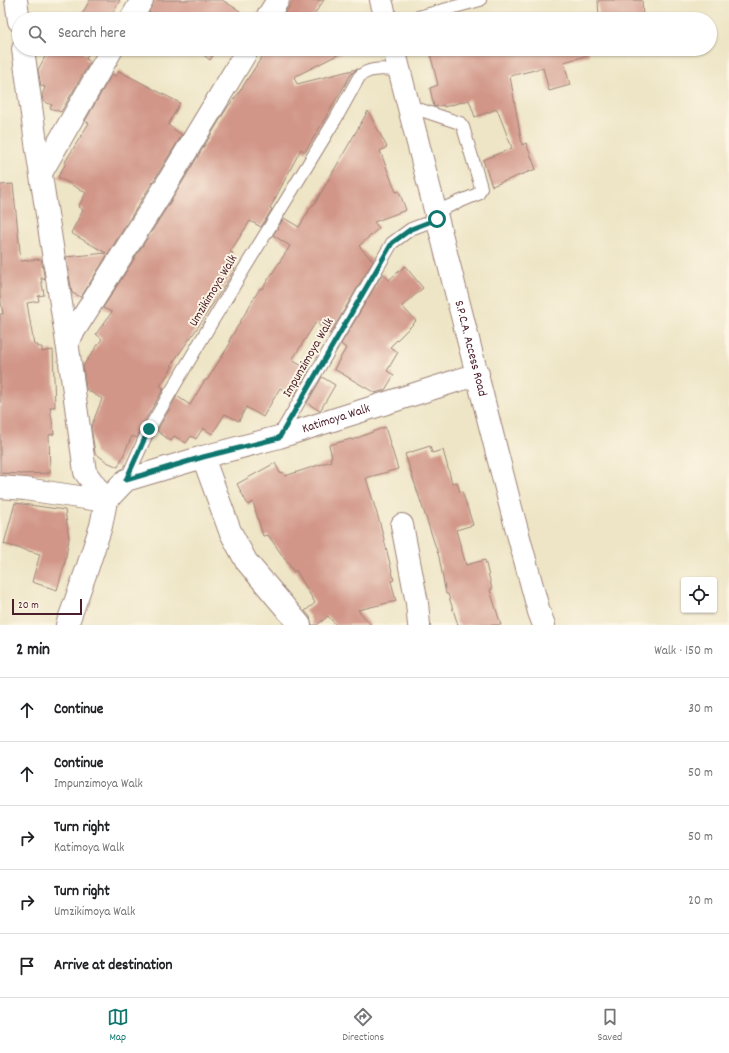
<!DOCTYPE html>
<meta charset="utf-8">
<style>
:root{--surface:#fff;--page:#f2f2f2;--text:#202124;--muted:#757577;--line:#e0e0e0;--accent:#0f766e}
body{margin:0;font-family:Dekko,sans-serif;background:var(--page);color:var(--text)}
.controls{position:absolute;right:12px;bottom:12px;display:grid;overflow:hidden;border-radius:4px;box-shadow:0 1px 3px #0004}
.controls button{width:36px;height:36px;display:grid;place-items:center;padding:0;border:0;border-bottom:1px solid var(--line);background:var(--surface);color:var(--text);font:20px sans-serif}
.scale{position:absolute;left:12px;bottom:10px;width:70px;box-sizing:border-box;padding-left:4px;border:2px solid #4a1f2b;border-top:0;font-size:11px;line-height:14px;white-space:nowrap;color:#4a1f2b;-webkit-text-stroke:3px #fcf5e5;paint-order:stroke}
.stop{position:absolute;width:12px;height:12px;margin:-9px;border:3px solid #0f766e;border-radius:50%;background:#fff}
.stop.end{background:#0f766e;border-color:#fff;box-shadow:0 1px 4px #0008}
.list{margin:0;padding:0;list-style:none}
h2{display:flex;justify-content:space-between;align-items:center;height:52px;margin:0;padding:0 16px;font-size:17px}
h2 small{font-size:13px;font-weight:400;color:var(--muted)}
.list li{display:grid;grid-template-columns:26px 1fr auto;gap:12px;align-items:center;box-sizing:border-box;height:64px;padding:0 16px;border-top:1px solid var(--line)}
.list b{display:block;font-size:15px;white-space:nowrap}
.list p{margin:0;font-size:13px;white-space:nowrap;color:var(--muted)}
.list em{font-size:13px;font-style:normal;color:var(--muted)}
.icon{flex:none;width:22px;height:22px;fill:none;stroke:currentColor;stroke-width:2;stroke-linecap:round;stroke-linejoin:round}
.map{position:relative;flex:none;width:729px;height:625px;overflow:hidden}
.search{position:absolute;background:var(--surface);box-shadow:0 1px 3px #0004;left:12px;right:12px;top:12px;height:44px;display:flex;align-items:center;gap:10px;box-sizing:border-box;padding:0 14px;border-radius:22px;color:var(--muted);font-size:15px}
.sheet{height:372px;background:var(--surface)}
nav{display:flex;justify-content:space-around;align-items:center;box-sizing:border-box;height:56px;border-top:1px solid var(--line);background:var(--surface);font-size:11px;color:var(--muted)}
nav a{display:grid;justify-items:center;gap:2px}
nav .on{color:var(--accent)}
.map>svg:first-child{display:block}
</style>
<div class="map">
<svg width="729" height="625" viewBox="0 0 729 625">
<rect width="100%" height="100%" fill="#fcf5e5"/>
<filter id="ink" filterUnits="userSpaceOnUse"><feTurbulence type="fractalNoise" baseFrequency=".025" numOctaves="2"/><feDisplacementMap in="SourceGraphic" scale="8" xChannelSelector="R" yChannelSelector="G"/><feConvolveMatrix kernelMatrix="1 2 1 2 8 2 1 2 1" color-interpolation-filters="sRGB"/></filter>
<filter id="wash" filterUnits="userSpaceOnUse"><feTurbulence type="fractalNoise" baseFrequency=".012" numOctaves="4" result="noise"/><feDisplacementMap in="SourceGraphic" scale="16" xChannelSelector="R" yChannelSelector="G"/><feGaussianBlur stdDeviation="0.9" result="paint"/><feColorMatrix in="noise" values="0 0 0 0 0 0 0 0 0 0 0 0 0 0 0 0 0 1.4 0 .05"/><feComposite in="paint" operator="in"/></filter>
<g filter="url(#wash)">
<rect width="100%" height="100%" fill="#eee5c6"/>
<g id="blocks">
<g fill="#d19688">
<path d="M90,0H120L109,19H79Z"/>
<path d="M154,0H222L240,11L235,19H158L149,12Z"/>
<path d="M294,0H324L311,19H281Z"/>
<path d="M598,0H642L643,19H599Z"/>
<path d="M49,49H76L88,55L86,59L90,62L61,112L50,108L52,105L43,101L42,95L45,87L41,86L38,70Z"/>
<path d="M196,49H217L210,60Z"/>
<path d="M267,49H349L294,77L297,84L357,69L352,73L305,152L301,149L270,208L272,209L261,227L250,221L230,252L233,253L227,264L235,269L198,327L171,365L173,366L160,386L164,388L142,425L137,438L132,436L118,467L107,462L95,453L91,427L102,399L86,389L83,366L102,339L96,334L112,312L103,308L174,196L227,108L238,94Z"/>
<path d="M429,49H588L589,55L564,62L570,85L549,91L543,68L510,76L522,145L526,143L536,169L492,186L483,160L512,148L497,109L475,117L469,100L444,107L443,105L434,107L430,88L438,85Z"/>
<path d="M119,71L180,103L168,125L182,135L81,297L72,293L66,257L106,253L71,233L83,210L78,207L86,193L58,177L66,163L65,162L89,123L85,121L112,74L116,76Z"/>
<path d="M368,111L387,147L380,151L396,192L399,191L406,210L374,222L379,228L359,246L373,261L330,334L316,322L292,360L309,370L294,396L280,388L263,417L246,407L239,421L225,414L212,434L203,428L196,439L191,436L186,443L174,436L171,441L157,431L177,396L190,405L205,380H207L231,342L229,341L260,288L262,289L290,246L273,235L284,218L299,227L313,204L314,205Z"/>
<path d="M13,184L21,261L41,259L45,280L41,278L44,295L38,296L39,301L27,303L34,345H38V347H42V352L53,350L55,407H50L54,434L49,435L50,473L21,474L0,473V314H3L0,296V185Z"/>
<path d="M405,266L423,288L402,306L416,321L390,347L398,352L387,371L394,375L385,390L375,393L334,369L346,348L341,344L383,273L389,280Z"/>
<path d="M322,377L335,385L320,411L307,403Z"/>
<path d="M385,427L398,469L366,478L381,527L394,580L391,581L396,601L358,610L371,625H336L328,616L317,625H312L310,617L305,611L315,603L296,570L294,572L268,535L263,536L253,502L248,505L237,484L275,463L280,473L283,472L285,476L331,461L330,458L332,457L329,445L351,439L352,440Z"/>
<path d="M430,446L432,453L443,450L452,483L457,482L460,492L462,491L473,525L456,530L466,565L485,560L492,589L490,590L501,625H458L448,594H446L439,557L405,454Z"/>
<path d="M15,503L65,510L69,538L65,562L57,590L32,582L40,554L4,544Z"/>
</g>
</g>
</g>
<g filter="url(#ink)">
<use href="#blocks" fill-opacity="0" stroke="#9c8278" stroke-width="1"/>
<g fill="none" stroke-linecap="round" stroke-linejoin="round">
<defs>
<g id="service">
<path d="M411,19L480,0"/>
<path d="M409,106L460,123L463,127L480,184L481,188L478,194L435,212"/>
<path d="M279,436L392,243L411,229L437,219"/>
<path d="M126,480L149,429L213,320L335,120L359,77C370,66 386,70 400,70"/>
</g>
<g id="minor">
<path d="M16,0L19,21"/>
<path d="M381,0L386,19"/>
<path d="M131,19L142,0"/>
<path d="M266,19L278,0"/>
<path id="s1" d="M394,49L511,508L539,612L544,625"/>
<path d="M41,173L112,49"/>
<path d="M67,342L163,190L248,49"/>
<path d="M203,457L230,531L246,561L300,625"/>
<path d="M0,487L25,489L106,501L85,472L69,355L37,150L23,49"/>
<path d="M402,525L417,603L419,625"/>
<path id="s2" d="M67,625L87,569L101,526L106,501L126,480L203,457L279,437L478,374"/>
</g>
</defs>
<use href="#service" stroke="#9c8278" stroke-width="14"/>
<use href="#minor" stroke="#9c8278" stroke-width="24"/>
<use href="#service" stroke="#fff" stroke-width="12"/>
<use href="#minor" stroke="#fff" stroke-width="22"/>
</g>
</g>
<g fill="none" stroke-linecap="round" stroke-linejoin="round" filter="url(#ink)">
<path stroke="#0f766e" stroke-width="5" d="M149,429L126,480L203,457L279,438L392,243L411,229L437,219"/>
</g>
<g text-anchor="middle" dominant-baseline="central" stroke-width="4" stroke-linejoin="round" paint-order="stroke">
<g font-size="13" fill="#4a1f2b" stroke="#fcf5e5">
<text transform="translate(214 291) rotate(-59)">Umzikimoya Walk</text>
<text stroke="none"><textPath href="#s1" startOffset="309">S.P.C.A. Access Road</textPath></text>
<text transform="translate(309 358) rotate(-60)">Impunzimoya Walk</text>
<text stroke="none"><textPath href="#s2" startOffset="378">Katimoya Walk</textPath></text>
</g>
</g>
</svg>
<div class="controls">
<button><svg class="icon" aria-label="locate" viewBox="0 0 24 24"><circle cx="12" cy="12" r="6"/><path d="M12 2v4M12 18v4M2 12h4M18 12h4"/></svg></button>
</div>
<div class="scale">20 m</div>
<div class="stop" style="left:437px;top:219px"></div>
<div class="stop end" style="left:149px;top:429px"></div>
<div class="search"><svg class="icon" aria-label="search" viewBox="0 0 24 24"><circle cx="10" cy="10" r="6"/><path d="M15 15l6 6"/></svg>Search here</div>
</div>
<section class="sheet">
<h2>2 min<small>Walk · 150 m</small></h2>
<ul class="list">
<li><svg class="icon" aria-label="ahead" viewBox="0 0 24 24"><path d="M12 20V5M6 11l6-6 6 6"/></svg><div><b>Continue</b></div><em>30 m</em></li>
<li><svg class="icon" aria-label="ahead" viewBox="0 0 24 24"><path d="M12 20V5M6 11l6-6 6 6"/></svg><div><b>Continue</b><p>Impunzimoya Walk</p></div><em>50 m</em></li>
<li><svg class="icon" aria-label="right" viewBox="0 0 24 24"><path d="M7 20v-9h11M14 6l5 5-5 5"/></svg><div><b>Turn right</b><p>Katimoya Walk</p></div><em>50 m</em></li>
<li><svg class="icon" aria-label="right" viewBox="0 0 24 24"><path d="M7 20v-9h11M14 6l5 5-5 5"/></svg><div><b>Turn right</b><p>Umzikimoya Walk</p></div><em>20 m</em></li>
<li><svg class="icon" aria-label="arrive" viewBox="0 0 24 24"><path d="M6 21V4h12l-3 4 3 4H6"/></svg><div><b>Arrive at destination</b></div></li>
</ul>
</section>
<nav>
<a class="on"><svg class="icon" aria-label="map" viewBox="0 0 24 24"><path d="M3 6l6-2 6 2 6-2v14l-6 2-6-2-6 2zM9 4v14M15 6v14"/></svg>Map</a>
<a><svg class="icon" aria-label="directions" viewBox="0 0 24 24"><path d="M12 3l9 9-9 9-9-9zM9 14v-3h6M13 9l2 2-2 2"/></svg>Directions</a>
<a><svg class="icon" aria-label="saved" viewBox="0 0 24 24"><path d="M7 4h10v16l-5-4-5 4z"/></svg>Saved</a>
</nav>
